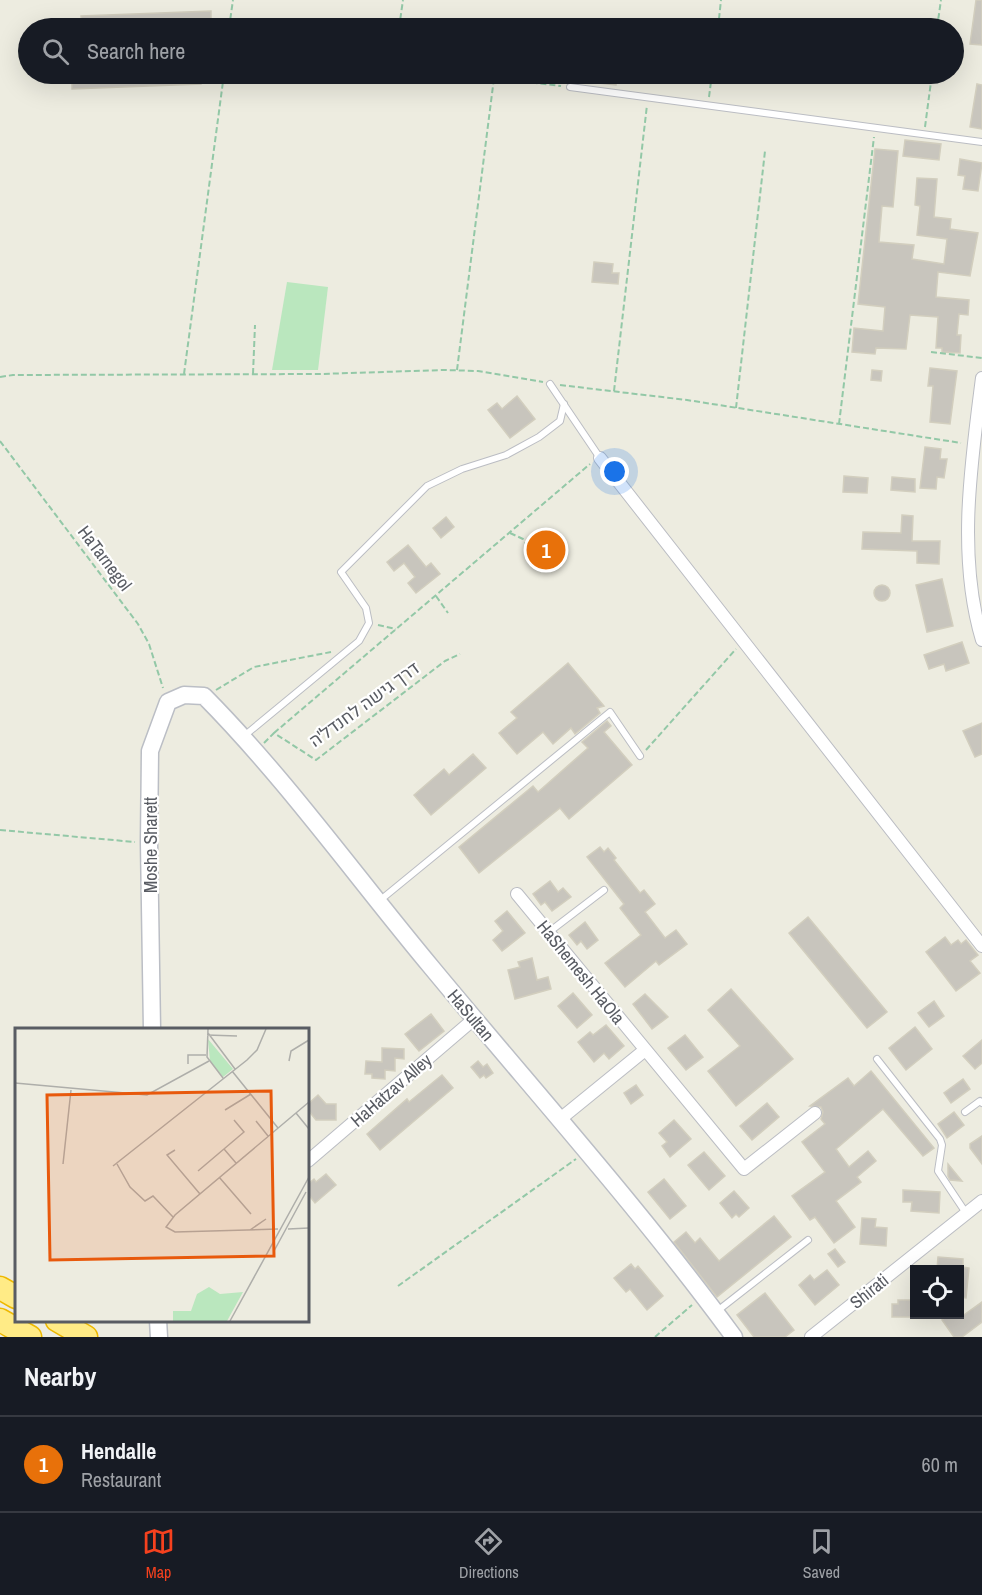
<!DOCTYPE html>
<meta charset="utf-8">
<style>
:root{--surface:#171b24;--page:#242831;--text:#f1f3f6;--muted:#9ea1a6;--line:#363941;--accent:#f6411e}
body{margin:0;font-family:"Archivo Narrow",Heebo,sans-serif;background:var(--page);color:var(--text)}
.controls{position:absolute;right:18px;bottom:18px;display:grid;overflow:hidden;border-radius:0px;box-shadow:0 6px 24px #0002}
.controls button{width:54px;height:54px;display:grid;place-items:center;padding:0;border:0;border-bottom:2px solid var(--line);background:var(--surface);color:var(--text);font:30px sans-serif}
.you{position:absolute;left:615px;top:472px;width:21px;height:21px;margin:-15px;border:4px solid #fff;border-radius:50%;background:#1a73e8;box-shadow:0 0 0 9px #1a73e833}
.badge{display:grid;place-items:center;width:39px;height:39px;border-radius:50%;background:var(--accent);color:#fff;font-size:20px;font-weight:700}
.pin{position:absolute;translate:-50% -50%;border:3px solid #fff;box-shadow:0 2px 6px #0006}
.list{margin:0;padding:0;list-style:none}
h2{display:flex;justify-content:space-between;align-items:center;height:78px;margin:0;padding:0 24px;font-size:26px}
h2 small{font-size:20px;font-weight:400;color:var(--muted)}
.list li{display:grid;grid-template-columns:39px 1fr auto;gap:18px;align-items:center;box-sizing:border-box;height:96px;padding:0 24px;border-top:2px solid var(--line)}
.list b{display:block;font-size:22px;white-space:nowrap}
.list p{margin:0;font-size:20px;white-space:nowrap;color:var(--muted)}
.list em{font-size:20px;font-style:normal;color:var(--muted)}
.icon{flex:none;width:33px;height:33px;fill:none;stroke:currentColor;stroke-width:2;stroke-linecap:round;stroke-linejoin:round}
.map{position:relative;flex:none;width:982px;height:1337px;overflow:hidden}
.search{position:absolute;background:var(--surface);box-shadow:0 6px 24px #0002;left:18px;right:18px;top:18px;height:66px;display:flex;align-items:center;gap:15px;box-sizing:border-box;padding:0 21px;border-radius:33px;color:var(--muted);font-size:22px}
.sheet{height:174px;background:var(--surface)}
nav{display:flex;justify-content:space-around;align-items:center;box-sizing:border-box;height:84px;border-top:2px solid var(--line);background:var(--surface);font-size:16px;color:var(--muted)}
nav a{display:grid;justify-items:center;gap:3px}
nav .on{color:var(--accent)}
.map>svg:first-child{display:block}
</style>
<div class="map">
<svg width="982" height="1337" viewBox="0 0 982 1337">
<rect width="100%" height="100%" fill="#edece0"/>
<path fill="#bae7be" d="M287,282L328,287L318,370H272Z"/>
<g fill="#c8c5bd" stroke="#d2cebe" stroke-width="1.5">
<path d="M976,0H982V45L970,44Z"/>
<path d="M211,11V28H82L81,16Z"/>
<path d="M72,74H201V84L72,89Z"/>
<path d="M571,74H617L616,85L571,80Z"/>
<path d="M977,84L982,85V129L970,127Z"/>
<path d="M905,140L941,144L939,160L903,156Z"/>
<path d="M875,149L898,151L893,207L882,206L879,242L914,245L912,259L944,264L947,239L917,235L920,206L915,205L917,178L937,179L934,217L951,219L950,229L978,233L970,276L938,272L936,297L969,300L968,315L959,314L957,335H961L960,353L942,352V348H936L938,317L910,315L906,349L876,348L875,354L852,352L854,328L883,331L885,307L858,304Z"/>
<path d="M960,159L982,163L978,191L963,189L965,176L958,175Z"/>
<path d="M594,262L613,264L612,273H619L618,284L592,282Z"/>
<path d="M930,368L957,371L950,424L930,422L933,386H928Z"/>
<path d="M872,370L882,371L881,381L871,380Z"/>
<path d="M517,396L535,419L510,438L488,410L497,403L502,409Z"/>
<path d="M925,447L941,449L940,459H947L944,478L937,477L936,489L920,488Z"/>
<path d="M844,476L868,478L867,493L843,492Z"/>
<path d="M892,477L915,479V492L891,490Z"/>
<path d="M902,515L913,516L912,541H940L939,564L917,563V551L862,549L863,532L901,533Z"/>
<path d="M446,517L454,527L441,538L433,528Z"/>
<path d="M408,545L426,567L431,563L440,574L416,593L408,583L415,577L404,563L394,571L387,562Z"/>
<path d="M942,579L953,626L927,632L916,585Z"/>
<circle cx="882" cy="593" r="8"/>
<path d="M962,642L969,663L946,671L944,664L929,669L924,655Z"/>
<path d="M568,663L604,706L597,708L600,713L575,734L571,728L553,744L543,732L517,754L499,733L517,718L511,712Z"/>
<path d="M607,721L611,726L604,732L632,765L569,819L560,808L479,873L459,847L533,786L538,792L588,748L582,742Z"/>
<path d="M982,723V754L975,757L963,731Z"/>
<path d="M473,754L486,768L431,815L414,795L444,769L449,775Z"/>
<path d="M600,847L604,852L608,848L616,858L614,860L640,893L644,890L655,904L645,912L665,938L676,930L687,944L659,965L656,961L625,987L605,963L641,935L620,908L624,904L587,857Z"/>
<path d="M550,881L558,892L563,888L571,897L552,911L545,902L541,905L533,894Z"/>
<path d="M507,911L525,933L502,951L493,940L503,931L495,921Z"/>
<path d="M808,917L887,1012L867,1028L789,933Z"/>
<path d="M585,922L598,940L587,949L581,941L577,945L569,935Z"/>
<path d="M945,937L951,945L958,940L961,944L966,940L978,955L970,961L980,973L956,991L926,952Z"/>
<path d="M532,958L537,980L548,977L551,989L515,999L508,970L520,967L518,962Z"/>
<path d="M731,989L793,1059L736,1106L708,1071L740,1046L708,1010Z"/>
<path d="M573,993L592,1015L577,1028L558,1006Z"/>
<path d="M645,994L668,1017L652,1029L633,1004Z"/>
<path d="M934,1001L944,1016L929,1027L918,1013Z"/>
<path d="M431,1014L444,1031L419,1051L405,1034Z"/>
<path d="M606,1025L624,1046L609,1059L604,1053L594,1062L578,1042L590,1032L593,1035Z"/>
<path d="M915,1027L932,1049L906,1070L889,1048Z"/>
<path d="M685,1035L703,1057L686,1070L668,1048Z"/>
<path d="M982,1040V1063L975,1069L963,1056Z"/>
<path d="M382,1048L404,1049V1059L395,1058V1071L385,1070V1079L372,1078V1074H365L366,1061L382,1062Z"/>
<path d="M478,1061L483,1067L487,1064L493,1073L486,1078L484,1075L480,1078L471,1067Z"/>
<path d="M871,1071L934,1148L923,1156L883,1109L836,1149L849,1167L868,1151L876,1161L857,1177L861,1182L836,1201L855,1227L834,1243L815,1217L810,1220L792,1196L825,1172L802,1142L825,1124L821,1119L823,1112L821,1107L810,1106L848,1078L854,1086Z"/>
<path d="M442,1075L453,1088L380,1150L367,1134L407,1099L409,1102Z"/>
<path d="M963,1079L970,1089L951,1103L944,1093Z"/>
<path d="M636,1085L643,1095L631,1104L624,1093Z"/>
<path d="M318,1095L326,1104H336V1120H316L308,1110V1104Z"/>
<path d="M767,1103L779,1117L752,1140L740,1126Z"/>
<path d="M954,1112L964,1125L947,1138L938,1124Z"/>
<path d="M674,1120L691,1139L670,1157L662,1146L667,1142L659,1133Z"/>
<path d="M982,1136V1164L970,1148V1144Z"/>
<path d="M704,1152L725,1176L709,1190L688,1165Z"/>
<path d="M948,1164L962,1181L950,1180L948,1176Z"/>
<path d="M326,1174L336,1185L315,1203L308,1194V1184L314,1179L316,1182Z"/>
<path d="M664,1179L686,1206L670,1219L648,1192Z"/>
<path d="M903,1190L940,1192L939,1213L911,1211L912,1202H903Z"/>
<path d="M734,1191L749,1208L739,1217L736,1214L732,1218L720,1203Z"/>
<path d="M774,1216L791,1237L717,1297L674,1242L686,1232L695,1243L700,1238L719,1261Z"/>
<path d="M862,1218L876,1219L875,1227L887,1228L886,1246L860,1244Z"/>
<path d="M835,1249L845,1262L838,1267L828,1254Z"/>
<path d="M938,1257L963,1259V1267L969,1268L966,1298L960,1297V1269H937Z"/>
<path d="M631,1264L635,1269L638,1266L663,1296L647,1310L630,1289L626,1292L614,1278Z"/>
<path d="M827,1270L839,1285L815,1305L799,1285L810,1275L814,1280Z"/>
<path d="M765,1293L794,1330L785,1337H754L737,1315Z"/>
<path d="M898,1300H915V1317H892V1304H898Z"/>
<path d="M982,1302V1322L962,1337H954L942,1320L950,1314L961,1317Z"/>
</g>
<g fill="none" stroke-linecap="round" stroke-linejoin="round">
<defs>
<g id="lane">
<path d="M570,87L982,142"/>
<path d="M550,384L600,458"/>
<path d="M244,736L359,641L369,623L366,608L341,572L427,486L462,469L506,455L539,437L560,421L564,404"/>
<path d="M378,902L610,712L640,756"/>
<path d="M549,932L604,890"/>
<path d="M877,1059L940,1139L942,1145L938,1171L966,1213"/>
<path d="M965,1112L980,1101L982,1103"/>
<path d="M716,1312L808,1240"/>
</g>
<g id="street">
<path d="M982,378C971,464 957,556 982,640"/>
<path d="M600,458L982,946"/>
<path d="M517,894L744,1169L815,1113"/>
<path d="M559,1120L645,1050"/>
<path d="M308,1161L474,1019"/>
<path d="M811,1337L982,1201"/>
</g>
<g id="secondary">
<path d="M152,1030L149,842L150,751L168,702L184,695L204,696C287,780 356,877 432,968C533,1090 640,1209 734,1337"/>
<path d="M158,1320L159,1337"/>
</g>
<g id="highway">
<path d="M0,1288L16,1297"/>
<path d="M0,1320L30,1337"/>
<path d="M57,1320L86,1337"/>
</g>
</defs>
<use href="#lane" stroke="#bbbdc3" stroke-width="8"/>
<use href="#street" stroke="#bbbdc3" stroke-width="14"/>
<use href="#secondary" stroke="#bbbec5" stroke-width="19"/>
<use href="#highway" stroke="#eeb800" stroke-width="25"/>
<g stroke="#93c8a7" stroke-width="2" stroke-dasharray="6 3" stroke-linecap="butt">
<path d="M229,28L233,0"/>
<path d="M399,28L403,0"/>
<path d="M718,28L721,0"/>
<path d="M937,28L941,0"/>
<path d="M460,74L561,86"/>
<path d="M709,97L712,74"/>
<path d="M925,127L932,74"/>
<path d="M931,352L982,358"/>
<path d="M457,370L494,78"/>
<path d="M184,374L224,74"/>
<path d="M253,374L255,325"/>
<path d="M0,377L13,375L320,374L444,370L478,371L543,382"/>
<path d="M560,385L687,400L961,443"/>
<path d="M614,391L647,105"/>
<path d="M736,408L765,151"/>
<path d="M839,424L874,137"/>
<path d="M0,441L138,624L149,644L163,688"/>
<path d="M510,533L523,539L537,564"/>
<path d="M436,596L448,613"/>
<path d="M378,625L396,629"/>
<path d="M216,690L254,667L331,652"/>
<path d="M274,733L590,464"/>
<path d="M264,743L274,733L316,760L445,661L460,654"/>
<path d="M646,750L736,649"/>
<path d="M0,830L135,842"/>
<path d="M398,1286L576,1159"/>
<path d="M655,1337L692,1305"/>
</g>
<use href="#lane" stroke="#fff" stroke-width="6"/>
<use href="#street" stroke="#fff" stroke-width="12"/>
<use href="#secondary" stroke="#fff" stroke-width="16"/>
<use href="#highway" stroke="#ffeb86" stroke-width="22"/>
</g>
<g text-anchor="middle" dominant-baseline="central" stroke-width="4.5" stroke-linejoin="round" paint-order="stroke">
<g font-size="18" fill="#595c63" stroke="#fff">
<text transform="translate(105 558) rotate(53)">HaTarnegol</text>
<text transform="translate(364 704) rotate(-36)">דרך גישה לחנדל'ה</text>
<text transform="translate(150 845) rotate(-90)">Moshe Sharett</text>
<text transform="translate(581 972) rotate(51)">HaShemesh HaOla</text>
<text transform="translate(471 1015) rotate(50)">HaSultan</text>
<text transform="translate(391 1090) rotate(-41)">HaHatzav Alley</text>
<text transform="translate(869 1291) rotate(-39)">Shirati</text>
</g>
</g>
<g transform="translate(15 1028)">
<rect width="294" height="294" fill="#edece0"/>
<path d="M193,11L218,41L208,49L195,33ZM194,259L205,266L228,264L212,293H158V283H176L182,266Z" fill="#bae7be"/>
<path fill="none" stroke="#aeaeaa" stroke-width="1.5" d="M193,1L192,29L208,50M193,5L220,41M192,7L222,8M274,33L276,23L294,12M173,36V27H191M217,43L263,100M0,55L132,67L194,33M210,82L236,66M281,85L294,101M241,93L253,108M209,121L221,135M160,122L152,127L185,166M48,136L56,62M102,136L115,159L130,173L138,168L158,189M98,138L232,32L242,22L251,1M183,143L229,104L219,92M204,149L236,186M263,201L160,204L151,199L160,187L294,74M273,201L294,200M235,202L251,191M259,223L291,164M215,293L294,149"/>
<path fill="#e8590c" fill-opacity="0.15" stroke="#e8590c" stroke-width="3" d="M256,63L259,228L35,232L32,67Z"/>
<rect width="294" height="294" fill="none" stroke="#595c63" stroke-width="3"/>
</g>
</svg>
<div class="controls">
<button><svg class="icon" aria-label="locate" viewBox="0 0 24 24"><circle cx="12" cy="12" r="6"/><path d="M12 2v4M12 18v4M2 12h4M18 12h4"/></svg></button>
</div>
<div class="you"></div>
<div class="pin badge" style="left:546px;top:550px;background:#e8710a">1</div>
<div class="search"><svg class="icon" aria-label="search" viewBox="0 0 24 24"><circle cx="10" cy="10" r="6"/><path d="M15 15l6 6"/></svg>Search here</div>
</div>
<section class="sheet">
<h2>Nearby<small></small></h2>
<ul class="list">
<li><span class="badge" style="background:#e8710a">1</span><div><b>Hendalle</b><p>Restaurant</p></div><em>60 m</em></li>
</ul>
</section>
<nav>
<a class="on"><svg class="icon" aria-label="map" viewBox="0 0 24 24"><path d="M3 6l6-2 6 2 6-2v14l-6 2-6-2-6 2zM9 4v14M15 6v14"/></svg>Map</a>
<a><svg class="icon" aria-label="directions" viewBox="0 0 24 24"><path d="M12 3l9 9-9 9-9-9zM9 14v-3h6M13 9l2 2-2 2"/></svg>Directions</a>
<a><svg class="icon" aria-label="saved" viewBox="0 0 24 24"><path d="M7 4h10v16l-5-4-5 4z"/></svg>Saved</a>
</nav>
